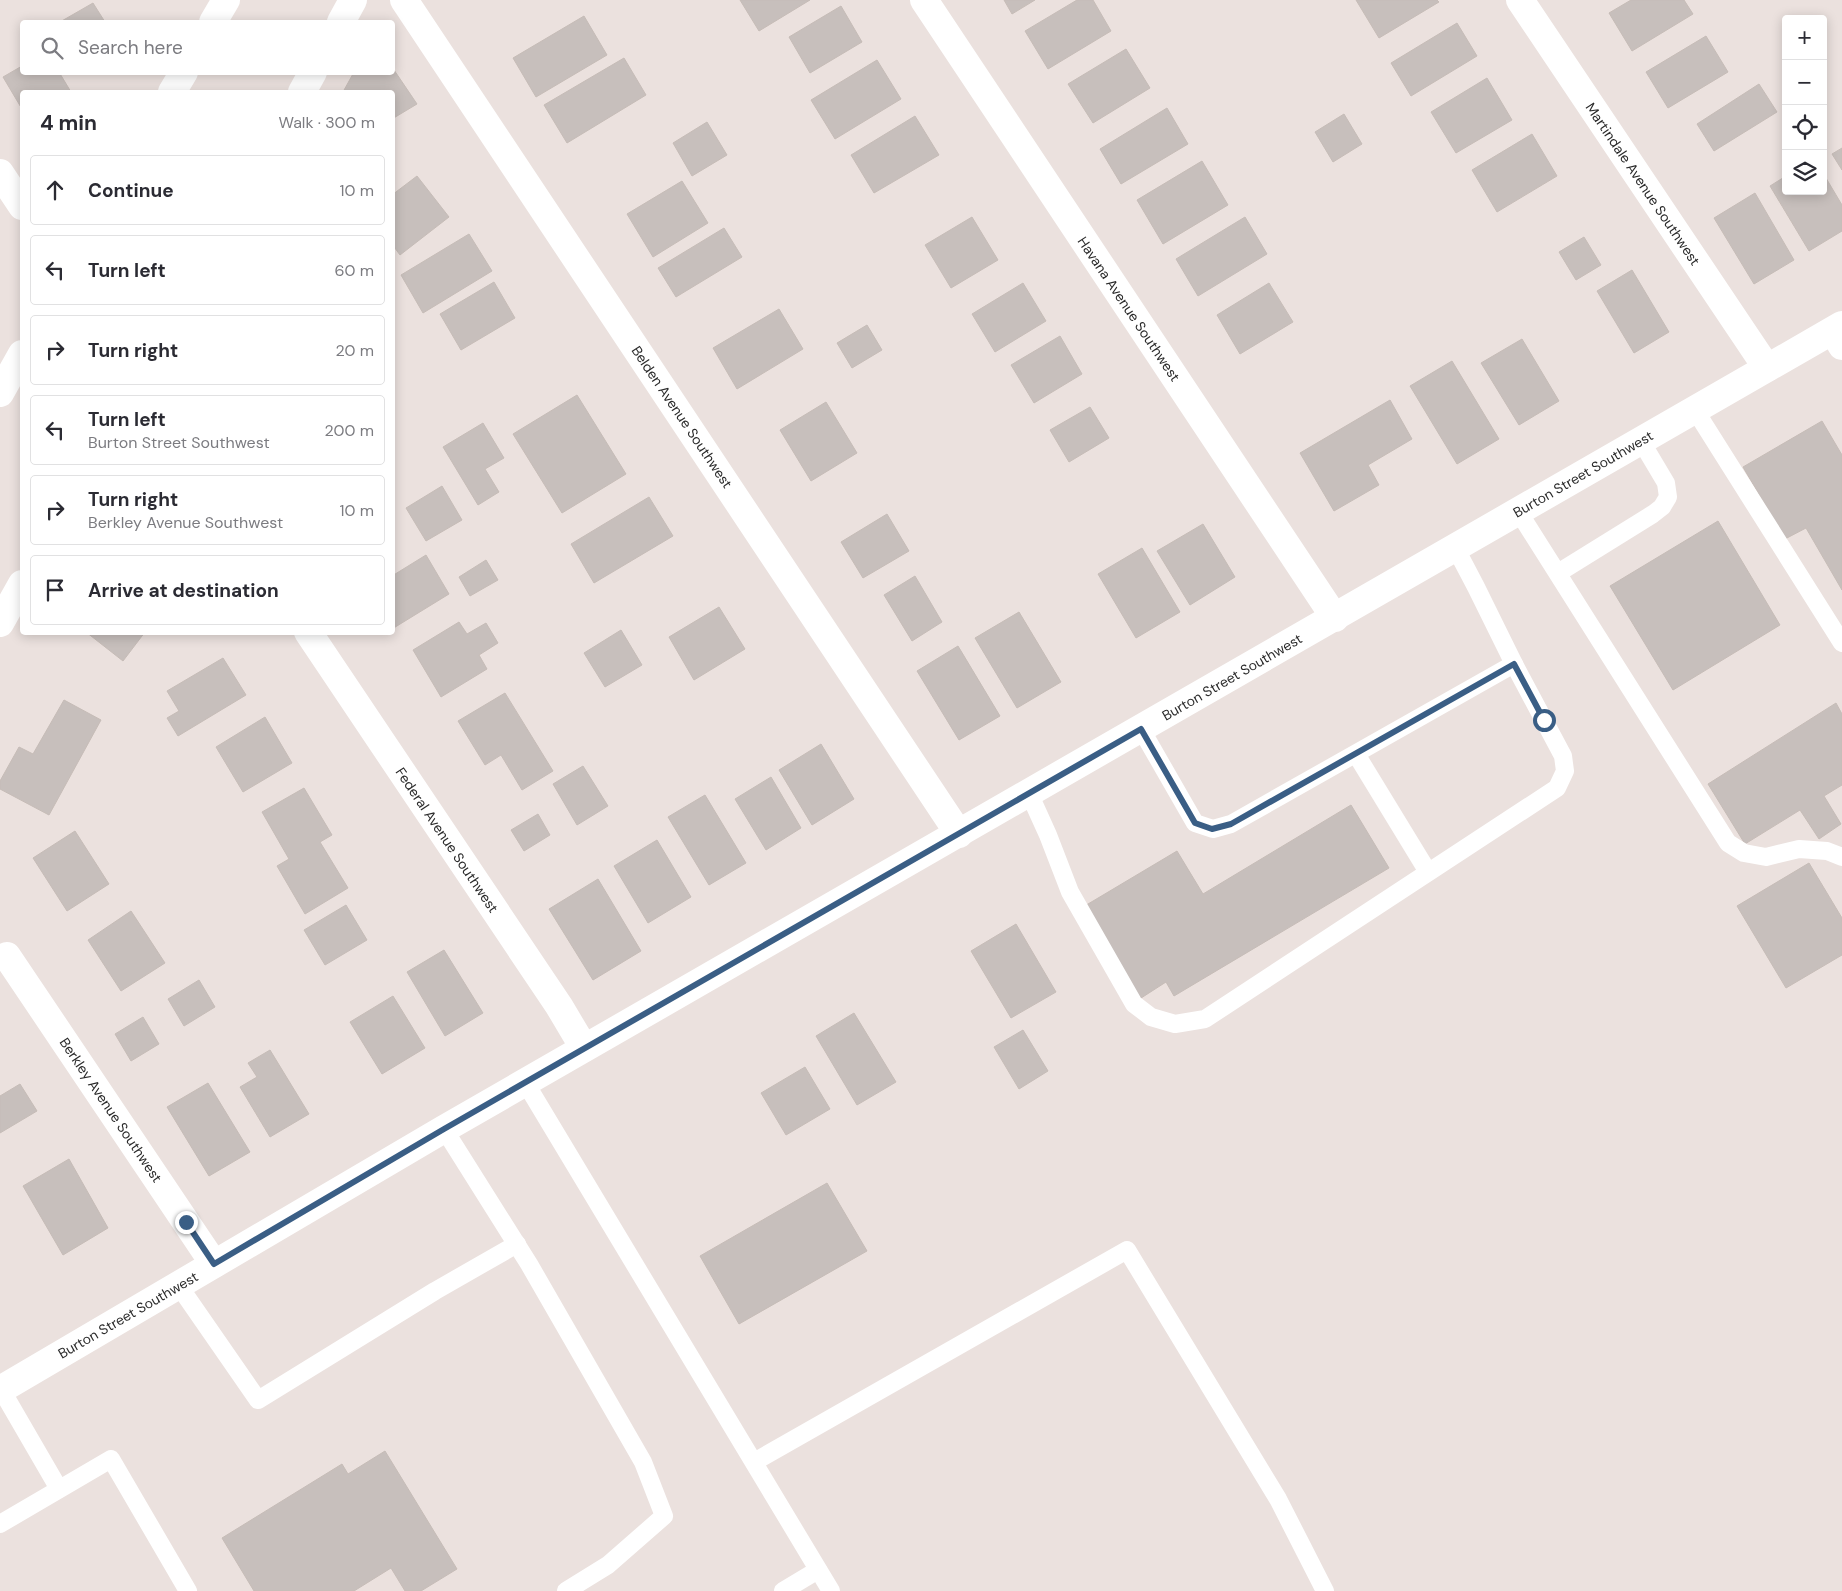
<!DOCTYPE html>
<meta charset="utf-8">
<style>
:root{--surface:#fff;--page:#f2f2f3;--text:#2b2b33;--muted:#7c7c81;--line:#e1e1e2}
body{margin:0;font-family:"DM Sans",sans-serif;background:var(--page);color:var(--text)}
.controls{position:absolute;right:15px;top:15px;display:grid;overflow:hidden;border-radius:5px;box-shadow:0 2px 12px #0003}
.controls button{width:45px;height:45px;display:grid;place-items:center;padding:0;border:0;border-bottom:1px solid var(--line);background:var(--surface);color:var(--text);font:25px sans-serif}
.stop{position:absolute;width:15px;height:15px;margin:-11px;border:4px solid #3a5e85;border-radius:50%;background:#fff}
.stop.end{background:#3a5e85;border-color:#fff;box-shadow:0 1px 5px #0008}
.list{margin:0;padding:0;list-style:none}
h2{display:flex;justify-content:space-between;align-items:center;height:65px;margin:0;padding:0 20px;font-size:21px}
h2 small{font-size:16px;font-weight:400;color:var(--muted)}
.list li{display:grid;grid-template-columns:32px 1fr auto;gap:15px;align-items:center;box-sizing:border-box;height:70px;margin:0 10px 10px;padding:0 10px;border:1px solid var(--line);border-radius:5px}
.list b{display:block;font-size:19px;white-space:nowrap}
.list p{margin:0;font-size:16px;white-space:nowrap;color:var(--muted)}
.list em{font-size:16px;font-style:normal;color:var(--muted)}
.icon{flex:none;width:28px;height:28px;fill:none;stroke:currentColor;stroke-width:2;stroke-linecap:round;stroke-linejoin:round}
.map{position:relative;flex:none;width:1842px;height:1591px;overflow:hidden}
.search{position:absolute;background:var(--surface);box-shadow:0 2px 12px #0003;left:20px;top:20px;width:375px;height:55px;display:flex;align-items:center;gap:12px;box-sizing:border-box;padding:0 18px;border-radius:5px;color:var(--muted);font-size:19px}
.panel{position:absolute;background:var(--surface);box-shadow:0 2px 12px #0003;left:20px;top:90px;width:375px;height:545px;border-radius:5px}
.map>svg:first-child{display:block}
</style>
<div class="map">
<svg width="1842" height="1591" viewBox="0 0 1842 1591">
<rect width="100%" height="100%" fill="#ebe1de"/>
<g fill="#c7bfbc" stroke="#c6bcb7">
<path d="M740,0H810L759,31Z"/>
<path d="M1004,0H1035L1012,14Z"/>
<path d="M1077,0H1093L1111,31L1048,69L1025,31Z"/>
<path d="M1356,0H1437L1439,2L1379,38Z"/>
<path d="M1631,0H1684L1693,14L1632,51L1609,13Z"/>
<path d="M93,3L105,22H60Z"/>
<path d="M841,6L862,42L810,73L789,37Z"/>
<path d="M584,16L607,55L536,97L513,58Z"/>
<path d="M1457,23L1477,56L1411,96L1391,63Z"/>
<path d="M1706,36L1728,72L1668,108L1646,72Z"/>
<path d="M1126,49L1150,88L1093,123L1068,84Z"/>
<path d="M624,58L646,95L567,143L544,105Z"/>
<path d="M877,60L901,99L835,139L811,100Z"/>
<path d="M22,66V72H59L71,92H22V109L3,77Z"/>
<path d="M392,67L417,104L392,119V92H343L354,72H392Z"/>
<path d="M1487,78L1512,120L1456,153L1431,112Z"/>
<path d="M1759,84L1777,112L1714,151L1697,124Z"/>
<path d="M1167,108L1188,144L1121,184L1100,149Z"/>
<path d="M1344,114L1362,144L1333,162L1315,132Z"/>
<path d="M915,116L939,155L874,193L851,155Z"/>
<path d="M707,122L727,155L692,176L673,143Z"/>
<path d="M1532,134L1557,176L1497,212L1472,170Z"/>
<path d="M1842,148V170L1832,154Z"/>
<path d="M1202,161L1228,205L1163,244L1137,200Z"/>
<path d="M1823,173L1842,205V231L1809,251L1770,186L1786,176V191H1823Z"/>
<path d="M417,176L449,217L400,255L392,244V195Z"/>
<path d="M682,181L708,223L653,257L627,214Z"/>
<path d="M1755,193L1794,260L1754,284L1714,218Z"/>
<path d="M972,217L998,260L951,288L925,245Z"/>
<path d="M1245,217L1267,254L1198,296L1176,259Z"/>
<path d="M724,228L742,257L676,297L658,268Z"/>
<path d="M469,234L492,271L423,313L401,275Z"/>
<path d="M1584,237L1601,265L1576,280L1559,252Z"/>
<path d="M1632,270L1669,332L1634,353L1597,291Z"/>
<path d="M494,282L515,318L461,350L440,314Z"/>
<path d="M1023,283L1046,321L995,352L972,314Z"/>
<path d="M1269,283L1293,322L1240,354L1217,315Z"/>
<path d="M779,309L803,349L737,389L713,348Z"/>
<path d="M867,325L882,350L852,368L837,343Z"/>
<path d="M1060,336L1082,374L1034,403L1011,365Z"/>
<path d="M1522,339L1559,401L1519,425L1481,363Z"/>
<path d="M1452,361L1499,439L1457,464L1410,386Z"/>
<path d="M577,395L626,474L562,513L513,434Z"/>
<path d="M1390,400L1412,439L1368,465L1379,485L1334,511L1300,453Z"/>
<path d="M826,402L857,453L811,481L780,430Z"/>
<path d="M1090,407L1109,438L1069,462L1050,430Z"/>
<path d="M1822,421L1842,455V590L1806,528L1785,539L1743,467Z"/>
<path d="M483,423L504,458L485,469L499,492L478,505L443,447Z"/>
<path d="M442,486L462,520L426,541L406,508Z"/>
<path d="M649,497L673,536L594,583L571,544Z"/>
<path d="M887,514L909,551L863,578L841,542Z"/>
<path d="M1718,521L1780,625L1673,690L1610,586Z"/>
<path d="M1203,524L1235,577L1190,605L1157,551Z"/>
<path d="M1142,548L1180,612L1136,638L1098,574Z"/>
<path d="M426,555L449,594L392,629V576Z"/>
<path d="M486,560L498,580L470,596L459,577Z"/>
<path d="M915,576L942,622L912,641L884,595Z"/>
<path d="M719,607L745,649L694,680L669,637Z"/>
<path d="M1019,612L1061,682L1017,708L975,638Z"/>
<path d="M459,622L467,634L486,623L498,643L479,655L487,669L441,697L413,650Z"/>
<path d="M621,630L642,665L605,687L584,653Z"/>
<path d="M86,632H145L123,661Z"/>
<path d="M958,646L1000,716L959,740L917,671Z"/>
<path d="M223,658L246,695L178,736L167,718L179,711L167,691Z"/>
<path d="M505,693L553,771L522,790L501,755L485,765L458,721Z"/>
<path d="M64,700L101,720L49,815L0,789V781L19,747L33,754Z"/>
<path d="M1836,703L1842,714V785L1824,796L1841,824L1819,839L1800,810L1745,844L1708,784Z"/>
<path d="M265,717L292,763L243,792L216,747Z"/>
<path d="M821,744L854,799L812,825L779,770Z"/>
<path d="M583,766L608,806L577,825L553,784Z"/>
<path d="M771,777L801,828L766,850L735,799Z"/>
<path d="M304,788L332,835L320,842L348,888L305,914L277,866L289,859L262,812Z"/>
<path d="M705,795L746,863L709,885L668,817Z"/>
<path d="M1351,805L1389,868L1174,996L1166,982L1138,1000L1083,907L1177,851L1203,894Z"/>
<path d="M538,814L550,835L524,851L511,830Z"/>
<path d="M75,831L109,884L67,911L33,858Z"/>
<path d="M657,840L691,897L648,923L614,866Z"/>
<path d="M1809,863L1842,918V955L1786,988L1737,906Z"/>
<path d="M598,879L641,951L593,980L549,909Z"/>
<path d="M346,905L367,940L325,965L304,930Z"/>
<path d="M131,911L165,963L121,991L88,940Z"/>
<path d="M1016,924L1056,992L1011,1018L971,951Z"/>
<path d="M444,950L483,1013L445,1036L407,972Z"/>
<path d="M199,980L215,1007L184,1026L168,999Z"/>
<path d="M393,996L425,1048L382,1074L350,1022Z"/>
<path d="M854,1013L896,1082L857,1105L816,1036Z"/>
<path d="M143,1017L159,1044L131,1061L115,1034Z"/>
<path d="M1023,1030L1048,1071L1019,1089L994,1047Z"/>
<path d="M270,1050L309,1114L270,1137L240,1087L257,1077L248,1063Z"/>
<path d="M805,1067L830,1109L786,1135L761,1093Z"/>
<path d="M208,1083L250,1152L209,1176L167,1107Z"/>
<path d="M20,1084L37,1111L0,1133V1096Z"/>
<path d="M69,1159L108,1228L63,1255L23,1186Z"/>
<path d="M827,1183L867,1251L739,1324L700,1256Z"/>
<path d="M385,1451L457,1569L421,1591H405L391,1568L354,1591H254L222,1538L342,1464L348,1474Z"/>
</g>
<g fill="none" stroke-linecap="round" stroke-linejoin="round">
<g stroke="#fff" stroke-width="18">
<path d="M1695,410L1842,643"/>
<path d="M1518,511L1728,843L1744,853L1766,857L1799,849L1827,851L1842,857"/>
<path d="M1558,573L1653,514L1662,507L1668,497L1666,483L1641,441"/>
<path d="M1141,729L1195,823L1213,829L1231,824L1514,664"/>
<path d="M1356,754L1428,872"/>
<path d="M1029,793L1048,835L1070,892L1134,1004L1151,1017L1175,1024L1205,1019L1557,788L1565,771L1563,756L1514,664L1476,587L1455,547"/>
<path d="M525,1082L831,1591"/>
<path d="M444,1129L529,1264L643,1462L664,1516L608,1565L566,1591"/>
<path d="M179,1286L258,1400L435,1291L517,1244"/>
<path d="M1,1389L59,1489"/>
<path d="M754,1462L1127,1250L1278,1499L1325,1591"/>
<path d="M0,1524L111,1459L188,1591"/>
<path d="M783,1591L818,1570"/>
</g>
<g stroke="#fff" stroke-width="28">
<path d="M404,0L959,834"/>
<path d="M924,0L1335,618"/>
<path d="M1520,0L1767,368"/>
<path d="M0,173L22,206"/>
<path d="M1833,331L1842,346"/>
<path d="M308,632L559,1006L584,1048"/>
<path d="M7,956L214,1264"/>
</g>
<g stroke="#fff" stroke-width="28">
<path d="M213,22L226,0"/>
<path d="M341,22L353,0"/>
<path d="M172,92L184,72"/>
<path d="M302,92L313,72"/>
<path d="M0,393L22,354"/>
<path d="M0,623L22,584"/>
<path d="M0,1390L444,1129L1842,325"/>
</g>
</g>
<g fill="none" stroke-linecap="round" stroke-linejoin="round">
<path stroke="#3a5e85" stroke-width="6" d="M186,1222L214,1264L444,1129L1141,729L1195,823L1212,829L1231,824L1514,664L1544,720"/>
</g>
<g text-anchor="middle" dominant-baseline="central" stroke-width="4" stroke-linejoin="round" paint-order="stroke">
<g font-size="14" fill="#2a2a2a" stroke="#fff">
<text transform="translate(1643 184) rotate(56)">Martindale Avenue Southwest</text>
<text transform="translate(1129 309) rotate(56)">Havana Avenue Southwest</text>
<text transform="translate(682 417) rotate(56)">Belden Avenue Southwest</text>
<text transform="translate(1583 474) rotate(-30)">Burton Street Southwest</text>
<text transform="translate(1232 677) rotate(-30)">Burton Street Southwest</text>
<text transform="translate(447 840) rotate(56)">Federal Avenue Southwest</text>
<text transform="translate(111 1110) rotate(56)">Berkley Avenue Southwest</text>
<text transform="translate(128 1315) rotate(-30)">Burton Street Southwest</text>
</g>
</g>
</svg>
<div class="controls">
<button>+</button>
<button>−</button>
<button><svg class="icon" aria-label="locate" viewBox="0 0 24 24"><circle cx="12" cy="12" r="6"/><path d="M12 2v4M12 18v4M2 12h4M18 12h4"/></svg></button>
<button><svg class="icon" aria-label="layers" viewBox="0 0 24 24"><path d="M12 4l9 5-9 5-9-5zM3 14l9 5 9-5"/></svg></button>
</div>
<div class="stop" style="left:1544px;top:720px"></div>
<div class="stop end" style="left:186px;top:1222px"></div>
<div class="search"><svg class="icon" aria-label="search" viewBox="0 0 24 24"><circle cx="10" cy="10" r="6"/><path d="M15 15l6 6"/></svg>Search here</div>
<section class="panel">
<h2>4 min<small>Walk · 300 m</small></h2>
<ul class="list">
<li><svg class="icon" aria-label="ahead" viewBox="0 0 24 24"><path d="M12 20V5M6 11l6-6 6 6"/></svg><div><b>Continue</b></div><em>10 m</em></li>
<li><svg class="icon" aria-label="left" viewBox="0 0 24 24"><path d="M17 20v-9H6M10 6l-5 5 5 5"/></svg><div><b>Turn left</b></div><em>60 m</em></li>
<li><svg class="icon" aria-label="right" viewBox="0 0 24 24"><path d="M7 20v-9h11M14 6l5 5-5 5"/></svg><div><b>Turn right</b></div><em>20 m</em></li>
<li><svg class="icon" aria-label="left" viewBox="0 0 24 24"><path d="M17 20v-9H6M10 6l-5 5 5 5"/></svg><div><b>Turn left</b><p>Burton Street Southwest</p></div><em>200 m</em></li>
<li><svg class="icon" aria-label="right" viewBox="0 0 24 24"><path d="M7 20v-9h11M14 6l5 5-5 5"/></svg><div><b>Turn right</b><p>Berkley Avenue Southwest</p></div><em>10 m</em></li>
<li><svg class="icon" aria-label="arrive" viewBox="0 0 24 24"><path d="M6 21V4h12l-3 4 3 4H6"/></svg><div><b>Arrive at destination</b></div></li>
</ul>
</section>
</div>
